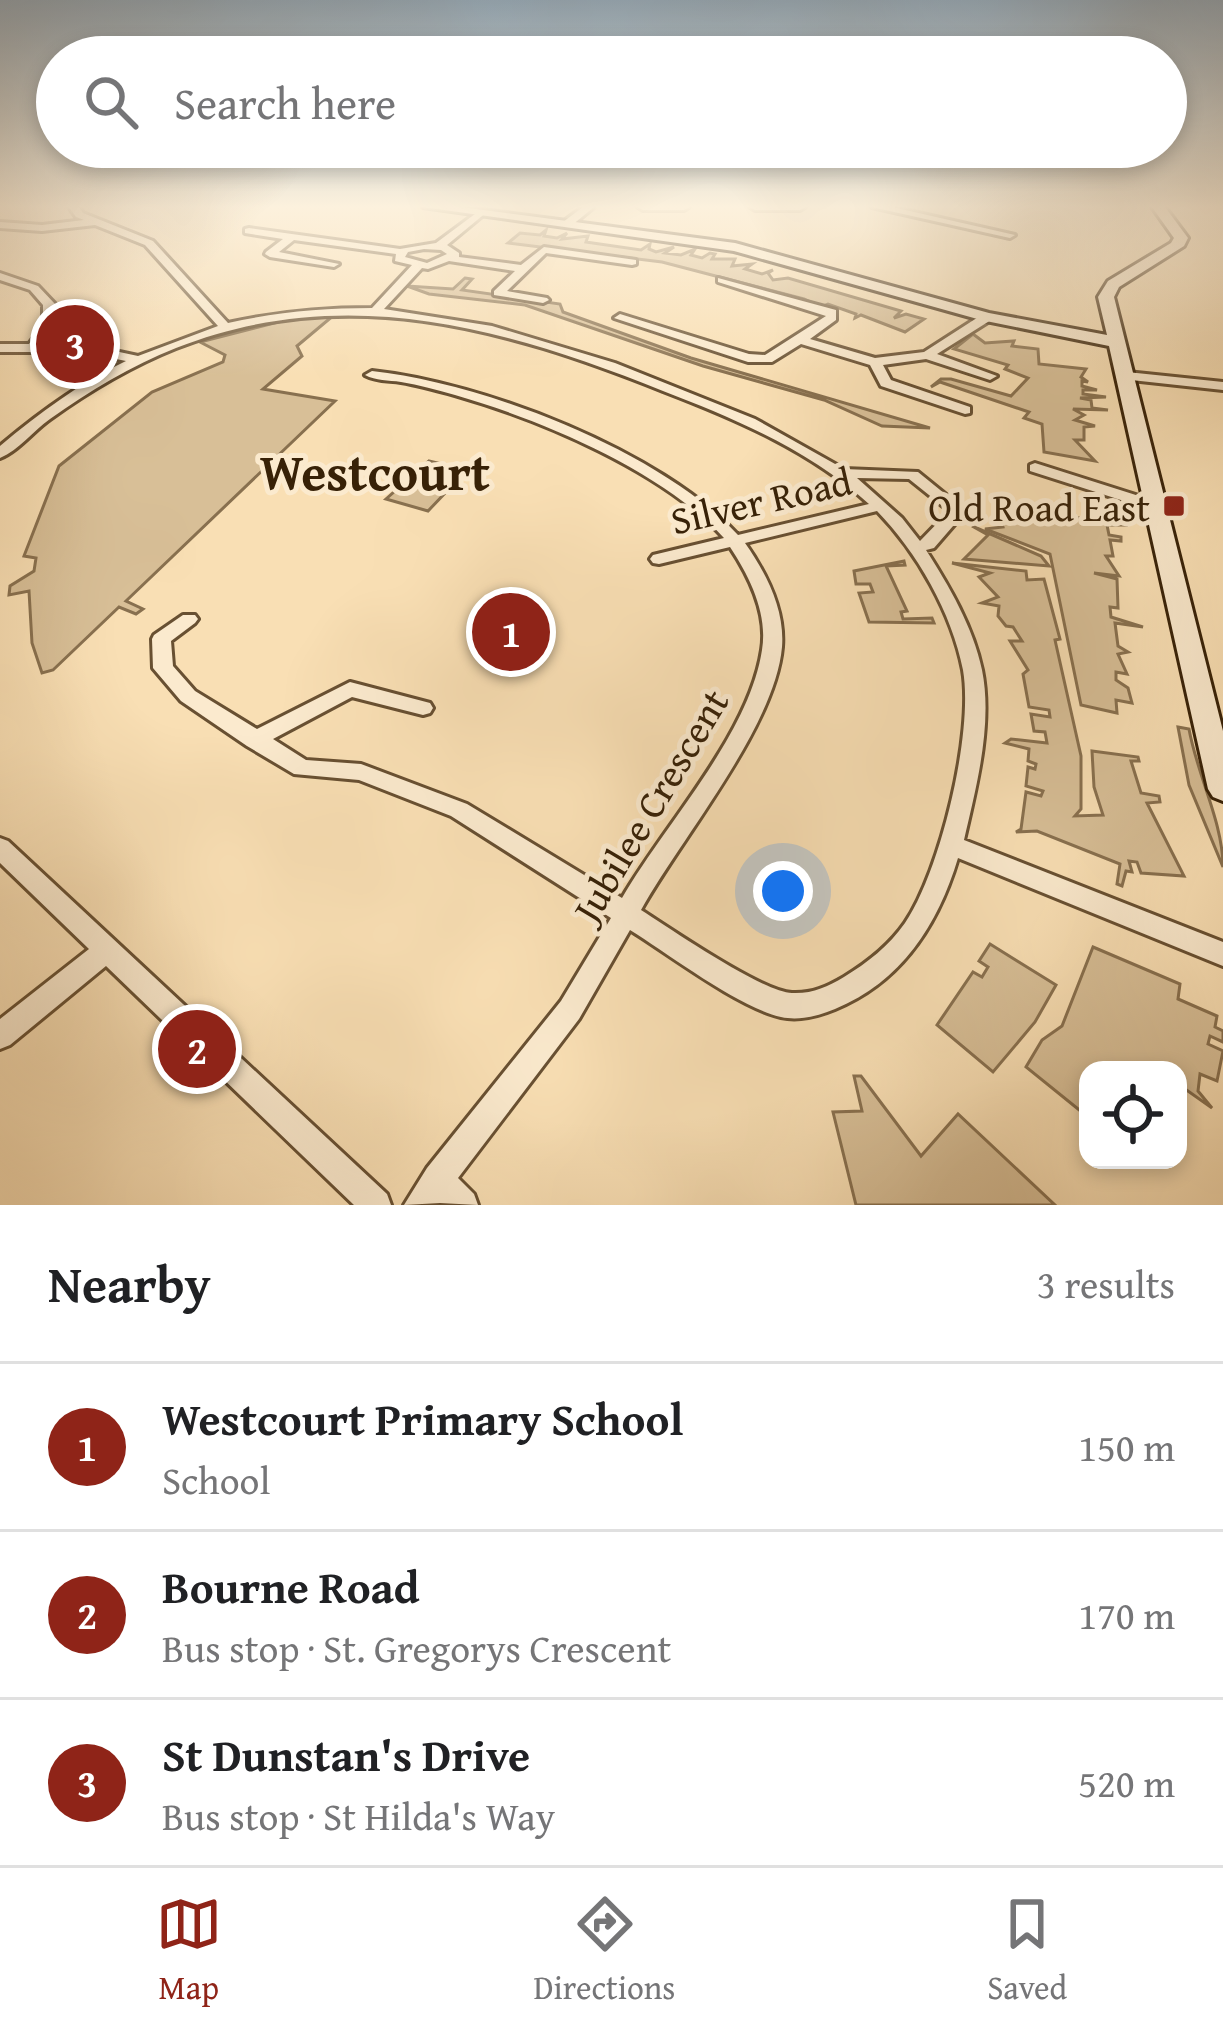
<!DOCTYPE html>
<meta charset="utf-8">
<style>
:root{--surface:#fff;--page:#f6f6f6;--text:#202124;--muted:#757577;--line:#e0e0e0;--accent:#8f2418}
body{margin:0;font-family:"Gentium Book Plus",serif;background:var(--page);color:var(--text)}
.controls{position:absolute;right:36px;bottom:36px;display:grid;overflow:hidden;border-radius:24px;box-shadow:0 6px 18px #0003}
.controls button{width:108px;height:108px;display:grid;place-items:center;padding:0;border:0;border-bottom:3px solid var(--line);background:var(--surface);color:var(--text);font:60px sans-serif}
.you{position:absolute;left:783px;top:891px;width:42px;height:42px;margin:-30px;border:9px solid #fff;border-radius:50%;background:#1a73e8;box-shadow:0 0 0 18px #1a73e833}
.badge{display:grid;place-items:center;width:78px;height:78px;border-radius:50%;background:var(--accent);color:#fff;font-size:39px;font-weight:700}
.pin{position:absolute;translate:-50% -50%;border:6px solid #fff;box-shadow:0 3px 12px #0006}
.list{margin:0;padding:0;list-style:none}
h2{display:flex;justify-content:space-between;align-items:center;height:156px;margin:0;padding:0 48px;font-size:51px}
h2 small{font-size:39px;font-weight:400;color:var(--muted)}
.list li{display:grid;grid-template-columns:78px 1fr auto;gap:36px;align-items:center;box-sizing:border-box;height:168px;padding:0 48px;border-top:3px solid var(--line)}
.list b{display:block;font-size:45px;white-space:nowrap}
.list p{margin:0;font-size:39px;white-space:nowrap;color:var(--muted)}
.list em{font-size:39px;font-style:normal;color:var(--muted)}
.icon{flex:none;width:66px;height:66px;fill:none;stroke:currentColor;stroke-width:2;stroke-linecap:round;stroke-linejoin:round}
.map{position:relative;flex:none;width:1223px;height:1205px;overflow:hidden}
.search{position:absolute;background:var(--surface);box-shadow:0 6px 18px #0003;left:36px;right:36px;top:36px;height:132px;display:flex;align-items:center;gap:30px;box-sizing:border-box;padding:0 42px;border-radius:66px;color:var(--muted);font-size:45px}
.sheet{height:660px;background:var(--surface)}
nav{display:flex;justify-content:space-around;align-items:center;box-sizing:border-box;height:168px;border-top:3px solid var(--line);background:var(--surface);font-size:33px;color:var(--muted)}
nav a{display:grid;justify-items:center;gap:6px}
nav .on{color:var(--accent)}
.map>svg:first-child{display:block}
</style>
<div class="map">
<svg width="1223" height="1205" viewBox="0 0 1223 1205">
<rect width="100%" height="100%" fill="#f9dfb4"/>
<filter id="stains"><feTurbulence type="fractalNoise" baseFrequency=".00167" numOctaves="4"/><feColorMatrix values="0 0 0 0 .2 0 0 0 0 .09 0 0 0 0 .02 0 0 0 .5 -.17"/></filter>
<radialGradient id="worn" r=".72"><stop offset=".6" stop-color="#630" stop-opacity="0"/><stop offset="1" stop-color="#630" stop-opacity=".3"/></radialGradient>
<g fill="#d8bf97" stroke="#88704f" stroke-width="3">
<path d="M546,230L544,236L557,238L567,233L562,239L588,236L586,242L641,250L650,244L649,249L656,252L674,247L665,253L681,255L695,249L691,255L702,258L710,253L715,254L712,259H735L732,266L752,264L745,269L762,274L773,270L768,273L773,280L788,278L901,311L894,318L906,314L924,319L905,332L861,315L855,318L856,314L828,304L821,307L804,299L662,262L508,243L520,233L540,235Z"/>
<path d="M465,278L472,279L462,290L560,304L563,312L691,358L930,428L882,426L824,400L703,366L525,305L429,294L407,286L453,289Z"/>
<path d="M334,315L297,346L302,356L263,389L335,401L126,601L143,609L136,614L119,607L53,670L42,673L32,643L29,591L9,595L10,586L34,571L36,558L24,556L59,466L152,392L223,362L225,355L200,342L282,321Z"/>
<path d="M973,334L985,343L1014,341L1012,346L1038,349L1039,364L1086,369L1081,377L1088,382L1082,381V386L1097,390H1083V394L1106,397L1080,398L1091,400L1092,408L1108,410L1073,409L1084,415L1075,420L1095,426L1084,427V440H1075L1095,461L1044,452L1042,424L1024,418L1029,412L940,382L931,387L941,379H951L1011,396L1028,378L1005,369L1008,365L954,349Z"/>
<path d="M429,461L467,470L428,511L386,499Z"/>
<path d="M1038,512L1128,525H1107L1109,535L1121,537V541L1110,540L1113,556H1106L1119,576L1094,573L1117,579L1118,608L1110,607L1111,617L1143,627L1115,623L1118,646L1128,652L1118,654L1127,674L1116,672V680L1128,688L1132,703L1116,700L1117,713L1081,705L1050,554L985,529L1003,527L1001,519L1038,521Z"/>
<path d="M972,526L1041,556L1049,566L964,559L988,535Z"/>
<path d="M904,561L905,565L886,566L907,611L901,612L903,619L932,618L934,623L869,622L859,593L873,592L870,584H856L854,571Z"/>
<path d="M952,563L1026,571L1027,580L1044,579L1060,639L1055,640L1081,756V809L1075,816L1103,815L1094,787L1092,751L1138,757L1139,761H1131L1141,793L1159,796L1160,802L1147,803L1184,876L1141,873L1137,862L1129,861L1132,872L1126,871L1122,886L1117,884L1120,864L1037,831L1016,832L1021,829L1026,792L1041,796L1043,791L1026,786L1028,767L1035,769L1036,764L1028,761L1029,749L1005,743L1011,739L1047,743L1045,732L1034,731L1031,714L1050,717L1049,710L1029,707L1023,674L1028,670L1010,641H1022L1013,627L1006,626L998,616L999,606L982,603L998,597L979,577L990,573Z"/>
<path d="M1178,727L1189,729C1197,775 1223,822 1223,867L1189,785Z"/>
<path d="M990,944L1056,985L1035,1022L993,1072L937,1025L973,972L982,977L988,967L979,961Z"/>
<path d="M1093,947L1180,984L1178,999L1217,1016L1215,1027L1223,1031V1042L1210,1036L1208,1044L1223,1051L1217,1081L1200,1074L1198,1091L1212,1108L1178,1084V1070H1088V1117L1026,1067L1042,1040L1062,1026Z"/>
<path d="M854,1076H861L921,1156L958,1114L1055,1205H856L833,1112L862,1111Z"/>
</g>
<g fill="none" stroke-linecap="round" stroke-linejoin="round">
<defs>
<g id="street">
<path d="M69,207H79L83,213L153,241L228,323C277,312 322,308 372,308L412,265L395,261L396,254L294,240L279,252L339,264L334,267L270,257L265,254L266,252L283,239L245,233V229L249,228L400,249L436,243L479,211L484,214L482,216L447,245L459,253V257L521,265L544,247L636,260V264L632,265L546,253L507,291L547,298L549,300L543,303L494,295V291L515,271L449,261L428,269L422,268L384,309L492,326L615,363L755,419L844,469L918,472L966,511L934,548L926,550C949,586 973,627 982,670C993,724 976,788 964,840L1223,942V966L958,858C938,925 901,982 835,1009C818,1016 799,1021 781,1017C738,1007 670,955 630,930L579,1019L458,1178L474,1194L478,1205L440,1203L404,1205L427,1168L561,1001L611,918L451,816L359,780L294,774L247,746L181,701L153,668L152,639L154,635L183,615H195L198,619L195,623L171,641L173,666L195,691L257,729L350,682L430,703L433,708L430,713L423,715L352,697L273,739L306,760L361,764L467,804L622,898C665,824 749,735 762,650C768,614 750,577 730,547L659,564L653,563L650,559L653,555L724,538C663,471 542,420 455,395C437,390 419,385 401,382C388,380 376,381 365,375L372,371C484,383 661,451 738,535L869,504C811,451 736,419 663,391C503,327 344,282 176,348C131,366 89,391 50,419C33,431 19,450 0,458V446C39,413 80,383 126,361L82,352H0V344H29L43,325V305L30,290L0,280V273L38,286L55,304V325L42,344H82L138,356L218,326L145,245L95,225L42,231L0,228V222L42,225L84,220L76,217ZM424,249L441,250L447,254L427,263L405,257L408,252ZM857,478L909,479L949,511L920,541L902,518ZM877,511C917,552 952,613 963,670C974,733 940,872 905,923C889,946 867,963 844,977C827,987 812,994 792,993C762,992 671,929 641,910C681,838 775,727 782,647C785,609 766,573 745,543Z"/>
<path d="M583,207H594L571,226H563V222Z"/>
<path d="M638,207H689L684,210H643Z"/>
<path d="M750,207H805L800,210H755Z"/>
<path d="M872,207H892L1015,235L1010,238Z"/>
<path d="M718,278L836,310V320L810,339L875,358L924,352L983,314H991V320L937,354L997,376L990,380L926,359L883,365L891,380L970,407V413L965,414L881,386L870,365L801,344L772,362H748L614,318L620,314L749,354L765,355L826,316L718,282Z"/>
<path d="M1127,372L1223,382V390L1122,379L1120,376Z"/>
<path d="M1035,463L1161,503L1163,506L1155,511L1149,509L1030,471V465Z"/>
<path d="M0,838L8,841L387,1194L391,1205H354L106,966L10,1045L0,1049V1019L89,949L0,863Z"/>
</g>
<path id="secondary" d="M423,207H461L735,243L989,313L1107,335L1098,297L1108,281L1171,243L1174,238L1152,207H1165L1188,238L1184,246L1119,287L1114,297L1223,731V801L1213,797L1208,789L1109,346L981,320L734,251Z"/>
</defs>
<use href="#street" stroke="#685032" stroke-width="6"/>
<use href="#secondary" stroke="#372107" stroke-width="6"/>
<use href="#street" fill="#fbeace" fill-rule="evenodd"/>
<use href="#secondary" fill="#fbeace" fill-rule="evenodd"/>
</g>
<linearGradient id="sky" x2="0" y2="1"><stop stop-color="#94abbc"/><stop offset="0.55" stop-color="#fcf1dd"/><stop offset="1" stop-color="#fcf1dd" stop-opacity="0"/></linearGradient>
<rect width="1223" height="376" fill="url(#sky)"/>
<rect fill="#8f2418" stroke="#fbeace" stroke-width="4.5" x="1162" y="494" width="24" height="24" rx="6"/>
<g text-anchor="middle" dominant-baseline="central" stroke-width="10" stroke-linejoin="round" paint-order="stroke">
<g font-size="39" fill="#372107" stroke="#fbeace">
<text transform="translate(761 500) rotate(-13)">Silver Road</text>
<text transform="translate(650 805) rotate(-59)">Jubilee Crescent</text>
</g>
<g font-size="39" fill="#372107" stroke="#fbeace" text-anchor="end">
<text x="1150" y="506">Old Road East</text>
</g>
<g font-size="51" font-weight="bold" fill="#372107" stroke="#fbeace">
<text x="375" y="471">Westcourt</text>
</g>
</g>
<rect width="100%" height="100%" filter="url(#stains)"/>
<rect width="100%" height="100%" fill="url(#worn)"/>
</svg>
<div class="controls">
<button><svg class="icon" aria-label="locate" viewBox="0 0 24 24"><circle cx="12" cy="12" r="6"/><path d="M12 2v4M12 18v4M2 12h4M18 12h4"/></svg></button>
</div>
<div class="you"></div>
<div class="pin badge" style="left:511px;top:632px">1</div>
<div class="pin badge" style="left:197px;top:1049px">2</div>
<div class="pin badge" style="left:75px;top:344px">3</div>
<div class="search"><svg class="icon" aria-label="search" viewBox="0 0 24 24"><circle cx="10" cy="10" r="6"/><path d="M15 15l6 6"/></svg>Search here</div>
</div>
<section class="sheet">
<h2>Nearby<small>3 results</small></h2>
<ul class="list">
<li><span class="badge">1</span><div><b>Westcourt Primary School</b><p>School</p></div><em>150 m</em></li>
<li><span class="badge">2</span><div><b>Bourne Road</b><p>Bus stop · St. Gregorys Crescent</p></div><em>170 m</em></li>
<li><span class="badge">3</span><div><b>St Dunstan's Drive</b><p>Bus stop · St Hilda's Way</p></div><em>520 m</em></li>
</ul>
</section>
<nav>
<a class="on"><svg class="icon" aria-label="map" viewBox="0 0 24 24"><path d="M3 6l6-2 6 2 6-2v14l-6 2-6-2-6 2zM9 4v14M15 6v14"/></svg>Map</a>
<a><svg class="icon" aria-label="directions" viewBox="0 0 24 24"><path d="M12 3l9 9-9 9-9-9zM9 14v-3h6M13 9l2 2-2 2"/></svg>Directions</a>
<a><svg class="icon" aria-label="saved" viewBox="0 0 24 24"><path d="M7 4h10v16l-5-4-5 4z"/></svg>Saved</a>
</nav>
